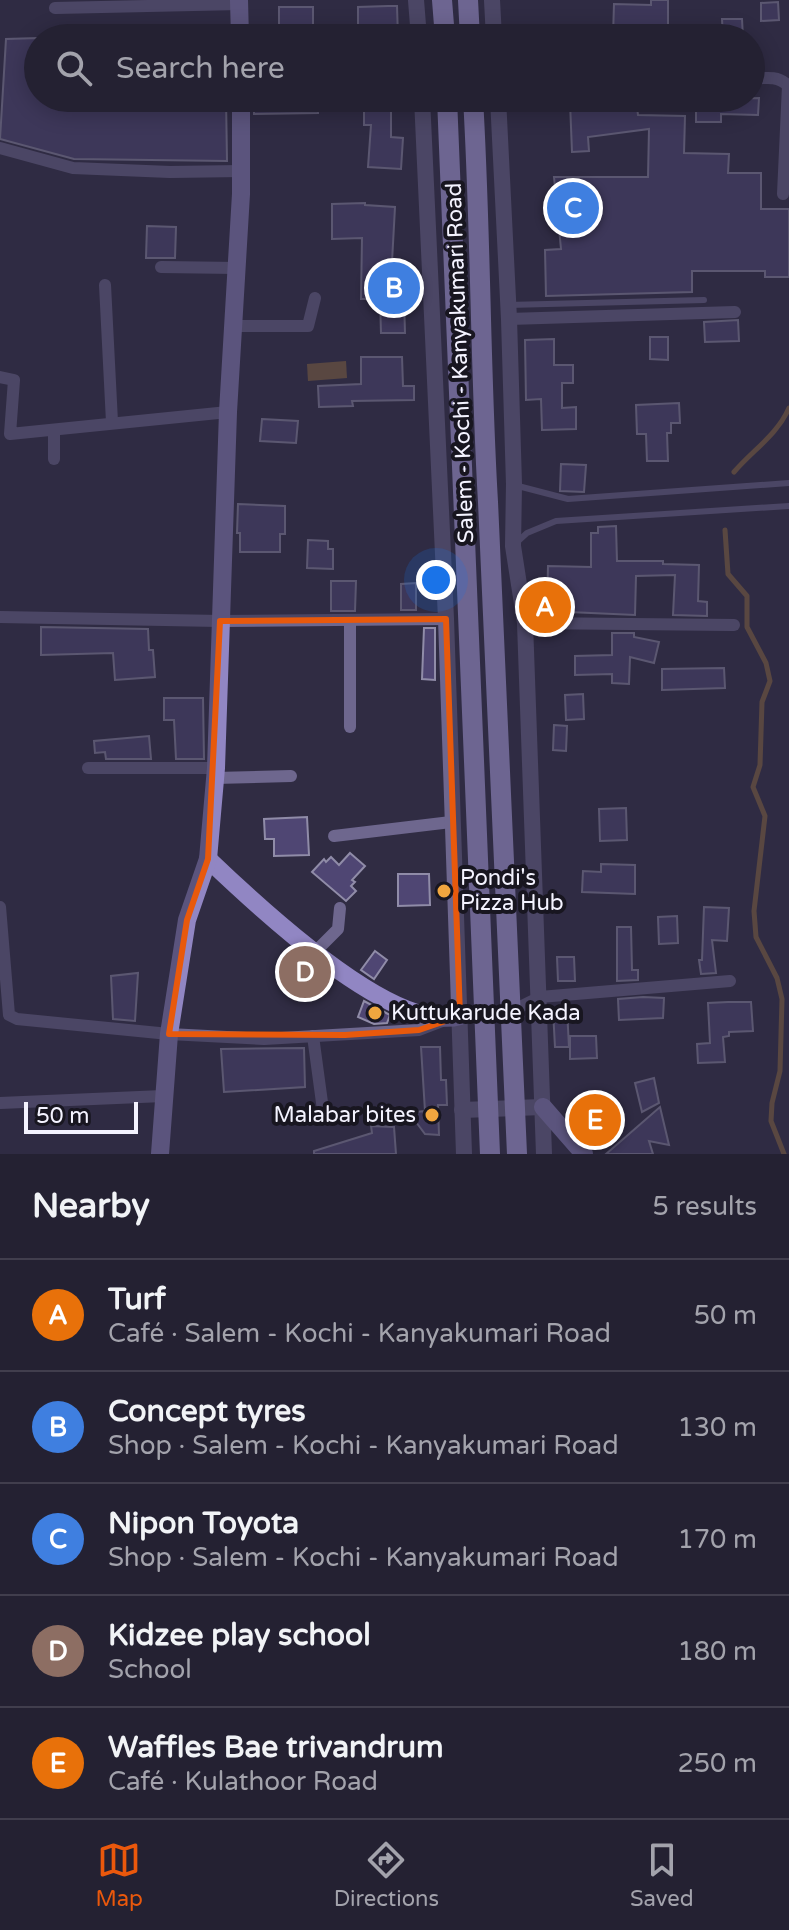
<!DOCTYPE html>
<meta charset="utf-8">
<style>
:root{--surface:#242132;--page:#302e3e;--text:#f1f3f6;--muted:#a3a3ac;--line:#413e4d;--accent:#ea580c}
body{margin:0;font-family:"Varela Round",sans-serif;background:var(--page);color:var(--text)}
.scale{position:absolute;left:24px;bottom:20px;width:114px;box-sizing:border-box;padding-left:8px;border:4px solid #f4f3ff;border-top:0;font-size:22px;line-height:28px;white-space:nowrap;color:#f4f3ff;-webkit-text-stroke:6px #181620;paint-order:stroke}
.you{position:absolute;left:436px;top:580px;width:28px;height:28px;margin:-20px;border:6px solid #fff;border-radius:50%;background:#1a73e8;box-shadow:0 0 0 12px #1a73e833}
.badge{display:grid;place-items:center;width:52px;height:52px;border-radius:50%;background:var(--accent);color:#fff;font-size:26px;font-weight:700}
.pin{position:absolute;translate:-50% -50%;border:4px solid #fff;box-shadow:0 2px 8px #0006}
.list{margin:0;padding:0;list-style:none}
h2{display:flex;justify-content:space-between;align-items:center;height:104px;margin:0;padding:0 32px;font-size:34px}
h2 small{font-size:26px;font-weight:400;color:var(--muted)}
.list li{display:grid;grid-template-columns:52px 1fr auto;gap:24px;align-items:center;box-sizing:border-box;height:112px;padding:0 32px;border-top:2px solid var(--line)}
.list b{display:block;font-size:30px;white-space:nowrap}
.list p{margin:0;font-size:26px;white-space:nowrap;color:var(--muted)}
.list em{font-size:26px;font-style:normal;color:var(--muted)}
.icon{flex:none;width:44px;height:44px;fill:none;stroke:currentColor;stroke-width:2;stroke-linecap:round;stroke-linejoin:round}
.map{position:relative;flex:none;width:789px;height:1154px;overflow:hidden}
.search{position:absolute;background:var(--surface);box-shadow:0 4px 20px #0003;left:24px;right:24px;top:24px;height:88px;display:flex;align-items:center;gap:20px;box-sizing:border-box;padding:0 28px;border-radius:44px;color:var(--muted);font-size:30px}
.sheet{height:664px;background:var(--surface)}
nav{display:flex;justify-content:space-around;align-items:center;box-sizing:border-box;height:112px;border-top:2px solid var(--line);background:var(--surface);font-size:22px;color:var(--muted)}
nav a{display:grid;justify-items:center;gap:4px}
nav .on{color:var(--accent)}
.map>svg:first-child{display:block}
</style>
<div class="map">
<svg width="789" height="1154" viewBox="0 0 789 1154">
<rect width="100%" height="100%" fill="#302c43"/>
<path fill="#8c693e" d="M346,361L347,378L308,381L307,364Z"/>
<g fill="none" stroke-linecap="round" stroke-linejoin="round">
<g stroke="#8c693e" stroke-width="5">
<path d="M734,472C754,449 777,435 789,408"/>
<path d="M725,530L728,574L747,596V627L766,663L770,681L762,702L760,765L753,787L765,816L754,911L756,937L777,978L782,999L780,1071L772,1103L771,1121L784,1154"/>
</g>
</g>
<g fill="#4f4673" stroke="#908ca8" stroke-width="2">
<path d="M651,0H668V38L613,36L614,4L651,5Z"/>
<path d="M778,2L779,20L761,21V3Z"/>
<path d="M388,6H397L398,38H358V7Z"/>
<rect x="279" y="7" width="34" height="31"/>
<path d="M722,19H742L743,38H723Z"/>
<path d="M38,38V98H226L227,161L74,159L0,139L6,39Z"/>
<path d="M254,98H317L318,113L254,114Z"/>
<path d="M364,98H391V137L403,138L401,169L368,167L371,125H364Z"/>
<path d="M588,98H636L638,115L685,116L684,153L729,154L728,173H761V209H789V277H765V271H692V292L546,296L545,250L561,249L554,177H648L649,129L588,137L589,151L572,152L570,102L588,101Z"/>
<path d="M759,98L758,115L721,114V122H696V100Z"/>
<path d="M365,203V205L395,207L392,262H403L405,333H381L380,299H361L362,238L332,239V204Z"/>
<path d="M147,226L176,227L175,258H146Z"/>
<path d="M738,320L739,341L705,342L704,322Z"/>
<path d="M650,337H668V360L650,359Z"/>
<path d="M554,339V365H573V383H562V408L576,407V429L542,430L541,399L526,400L525,340Z"/>
<path d="M361,357H402L403,386H414V400L352,401L353,406L319,407L318,386L361,384Z"/>
<path d="M679,403L680,423H671V433H667L668,461H647L646,434H637L636,405Z"/>
<path d="M262,419L298,421L296,443L260,441Z"/>
<path d="M561,464L586,465L584,492L560,491Z"/>
<path d="M238,504L285,506V534H280V552H240V533H237Z"/>
<path d="M616,526L617,561H663V564L699,565L698,601L707,602V616L673,615L675,575L636,576L635,615L547,611L548,566L591,567V533H598V527Z"/>
<path d="M308,540L328,541V549H333V569L307,568Z"/>
<path d="M331,581H356L355,611H331Z"/>
<path d="M416,583V610H401V584Z"/>
<path d="M41,627L148,629L149,650H153L155,677L115,680L113,653L41,655Z"/>
<path d="M424,628H435V680L422,679Z"/>
<path d="M612,633H634V637L659,642L654,663L630,657L629,684L612,683V674L575,675V656L612,655Z"/>
<path d="M724,668L725,688L662,690V669Z"/>
<path d="M583,694L584,719L566,720L565,695Z"/>
<path d="M164,698H203L204,759H176L174,720H164Z"/>
<path d="M554,725L567,726L566,751L553,750Z"/>
<path d="M149,736L151,759H106L105,752L95,753L94,741Z"/>
<path d="M626,808L627,840L600,841L599,809Z"/>
<path d="M307,817L309,855L274,856V839H265L264,819Z"/>
<path d="M350,853L365,866L352,880L355,882L351,886L356,891L346,901L312,872L324,859L326,862L331,857L339,865Z"/>
<path d="M601,864L635,865V894L582,892L583,871L601,872Z"/>
<path d="M398,874H429L430,905L398,906Z"/>
<path d="M704,907L729,908L727,941L712,940L716,973L701,974L699,960H702Z"/>
<path d="M677,916L678,943L659,944L658,917Z"/>
<path d="M617,927H631L632,970H638V980L617,981Z"/>
<path d="M375,951L387,960L374,979L361,970Z"/>
<path d="M557,957H574L575,981H558Z"/>
<path d="M138,973L135,1021L113,1019L111,976Z"/>
<path d="M643,997L664,998L663,1018L619,1020L618,999Z"/>
<path d="M364,1001L390,1015L387,1023L374,1024L358,1017Z"/>
<path d="M728,1002H751L753,1031L729,1032V1036L723,1037L725,1062L698,1063L697,1044L710,1043L708,1003Z"/>
<path d="M567,1009L569,1047H555L553,1010Z"/>
<path d="M570,1036H596L597,1058L570,1059Z"/>
<path d="M421,1047H440L441,1080H446L447,1105H438L439,1135L425,1134L416,1122V1112L425,1111Z"/>
<path d="M304,1048L305,1087L224,1092L221,1049Z"/>
<path d="M654,1078L659,1103L642,1112L635,1083Z"/>
<path d="M601,1102L613,1126L588,1137L576,1115Z"/>
<path d="M660,1107L669,1145L649,1141L653,1154H606Z"/>
<path d="M371,1126L394,1127L396,1154H314V1151L372,1133Z"/>
</g>
<g fill="none" stroke-linecap="round" stroke-linejoin="round">
<g stroke="#6e678e" stroke-width="6">
<path d="M508,305L704,300"/>
<path d="M518,486L568,499L789,483"/>
<path d="M516,543L527,533L556,521L789,506"/>
</g>
<g stroke="#6e678e" stroke-width="12">
<path d="M55,8L240,4"/>
<path d="M751,79C764,78 779,75 788,86L783,194"/>
<path d="M498,104L537,98"/>
<path d="M0,148L73,168L170,172L241,171"/>
<path d="M161,267L237,268"/>
<path d="M105,285L112,422"/>
<path d="M509,319L735,312"/>
<path d="M233,326H308L315,298"/>
<path d="M0,377L14,380L10,434L228,412"/>
<path d="M54,431V459"/>
<path d="M0,617L220,621L446,619"/>
<path d="M350,620V727"/>
<path d="M525,623L734,625"/>
<path d="M88,768H216"/>
<path d="M215,778L291,776"/>
<path d="M334,836L451,822"/>
<path d="M0,907L9,1015L17,1019L169,1034L264,1039L419,1030L445,1020"/>
<path d="M313,954L338,929L340,908"/>
<path d="M460,1016L510,1012L540,997L730,981"/>
<path d="M313,1036L323,1110"/>
<path d="M0,1103L163,1096"/>
</g>
<g stroke="#6e678e" stroke-width="16">
<path d="M416,0L419,38"/>
<path d="M492,0L494,38"/>
<path d="M422,98L446,619L464,1154"/>
<path d="M498,98L509,319L514,484L513,546L525,623L544,1154"/>
<path d="M462,1110L543,1107"/>
</g>
<g stroke="#9186c3" stroke-width="18">
<path d="M239,0L240,38"/>
<path d="M208,859C255,904 393,1035 460,1016"/>
<path d="M543,1107L584,1154"/>
<path d="M160,1154L169,1034L187,920L208,859L216,768L228,412L241,194V98"/>
</g>
<g stroke="#b8acf0" stroke-width="20">
<path d="M442,0L445,38"/>
<path d="M468,0L470,38"/>
<path d="M447,98L490,1154"/>
<path d="M473,98C481,233 480,368 488,502C499,720 508,937 517,1154"/>
</g>
</g>
<path d="M0 0H789V1154H0ZM446,619L460,1016L419,1030L345,1035L169,1034L187,920L208,859L220,621Z" fill="#302c43" fill-opacity=".55" fill-rule="evenodd"/>
<path fill="none" stroke="#e8590c" stroke-width="6" stroke-linejoin="round" d="M446,619L460,1016L419,1030L345,1035L169,1034L187,920L208,859L220,621Z"/>
<g fill="#f1a63f" stroke="#181620" stroke-width="3">
<circle cx="444" cy="891" r="8"/>
<circle cx="375" cy="1013" r="8"/>
<circle cx="432" cy="1115" r="8"/>
</g>
<g text-anchor="middle" dominant-baseline="central" stroke-width="8" stroke-linejoin="round" paint-order="stroke">
<g font-size="22" fill="#f4f3ff" stroke="#181620">
<text transform="translate(460 363) rotate(-92)">Salem - Kochi - Kanyakumari Road</text>
</g>
<g font-size="22" fill="#f4f3ff" stroke="#181620" text-anchor="start">
<text x="460" y="878">Pondi's<tspan x="460" dy="25">Pizza Hub</tspan></text>
<text x="391" y="1013">Kuttukarude Kada</text>
<text x="416" y="1115" text-anchor="end">Malabar bites</text>
</g>
</g>
</svg>
<div class="scale">50 m</div>
<div class="you"></div>
<div class="pin badge" style="left:545px;top:607px;background:#e8710a">A</div>
<div class="pin badge" style="left:394px;top:288px;background:#3f7fe0">B</div>
<div class="pin badge" style="left:573px;top:208px;background:#3f7fe0">C</div>
<div class="pin badge" style="left:305px;top:972px;background:#8d6e63">D</div>
<div class="pin badge" style="left:595px;top:1120px;background:#e8710a">E</div>
<div class="search"><svg class="icon" aria-label="search" viewBox="0 0 24 24"><circle cx="10" cy="10" r="6"/><path d="M15 15l6 6"/></svg>Search here</div>
</div>
<section class="sheet">
<h2>Nearby<small>5 results</small></h2>
<ul class="list">
<li><span class="badge" style="background:#e8710a">A</span><div><b>Turf</b><p>Café · Salem - Kochi - Kanyakumari Road</p></div><em>50 m</em></li>
<li><span class="badge" style="background:#3f7fe0">B</span><div><b>Concept tyres</b><p>Shop · Salem - Kochi - Kanyakumari Road</p></div><em>130 m</em></li>
<li><span class="badge" style="background:#3f7fe0">C</span><div><b>Nipon Toyota</b><p>Shop · Salem - Kochi - Kanyakumari Road</p></div><em>170 m</em></li>
<li><span class="badge" style="background:#8d6e63">D</span><div><b>Kidzee play school</b><p>School</p></div><em>180 m</em></li>
<li><span class="badge" style="background:#e8710a">E</span><div><b>Waffles Bae trivandrum</b><p>Café · Kulathoor Road</p></div><em>250 m</em></li>
</ul>
</section>
<nav>
<a class="on"><svg class="icon" aria-label="map" viewBox="0 0 24 24"><path d="M3 6l6-2 6 2 6-2v14l-6 2-6-2-6 2zM9 4v14M15 6v14"/></svg>Map</a>
<a><svg class="icon" aria-label="directions" viewBox="0 0 24 24"><path d="M12 3l9 9-9 9-9-9zM9 14v-3h6M13 9l2 2-2 2"/></svg>Directions</a>
<a><svg class="icon" aria-label="saved" viewBox="0 0 24 24"><path d="M7 4h10v16l-5-4-5 4z"/></svg>Saved</a>
</nav>
